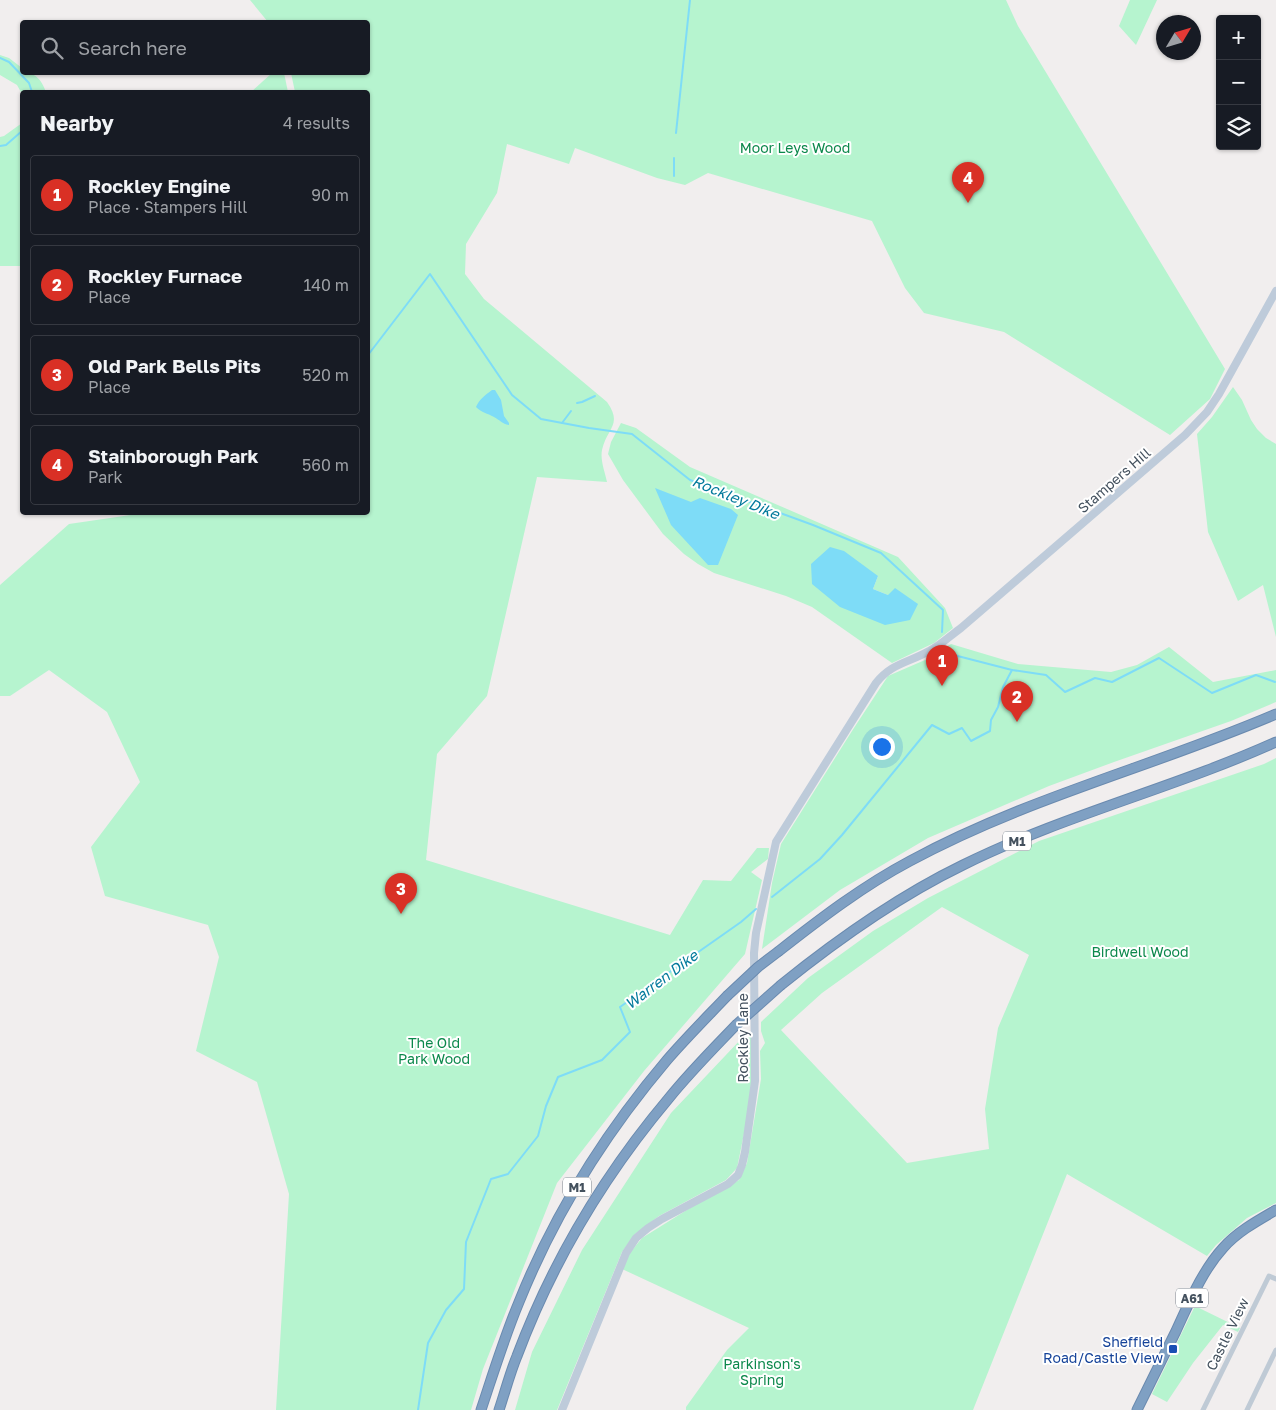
<!DOCTYPE html>
<meta charset="utf-8">
<style>
:root{--surface:#171b24;--page:#20242c;--text:#f1f3f6;--muted:#9ea1a6;--line:#363941;--accent:#d93025}
body{margin:0;font-family:"Golos Text",sans-serif;background:var(--page);color:var(--text)}
.controls{position:absolute;right:15px;top:15px;display:grid;overflow:hidden;border-radius:5px;box-shadow:0 1px 4px #0004}
.controls button{width:45px;height:45px;display:grid;place-items:center;padding:0;border:0;border-bottom:1px solid var(--line);background:var(--surface);color:var(--text);font:25px sans-serif}
.compass{position:absolute;left:1156px;top:15px;width:45px;height:45px;border-radius:50%;background:var(--surface);box-shadow:0 1px 4px #0004;rotate:52deg}
.you{position:absolute;left:881px;top:746px;width:18px;height:18px;margin:-12px;border:4px solid #fff;border-radius:50%;background:#1a73e8;box-shadow:0 0 0 8px #1a73e833}
.badge{display:grid;place-items:center;width:32px;height:32px;border-radius:50%;background:var(--accent);color:#fff;font-size:16px;font-weight:700}
.pin{position:absolute;translate:-50% -41px;filter:drop-shadow(0 1px 2px #0008)}
.pin::after{content:'';position:absolute;top:26px;width:18px;height:15px;background:inherit;clip-path:polygon(0 0,100% 0,50% 100%)}
.list{margin:0;padding:0;list-style:none}
h2{display:flex;justify-content:space-between;align-items:center;height:65px;margin:0;padding:0 20px;font-size:21px}
h2 small{font-size:16px;font-weight:400;color:var(--muted)}
.list li{display:grid;grid-template-columns:32px 1fr auto;gap:15px;align-items:center;box-sizing:border-box;height:80px;margin:0 10px 10px;padding:0 10px;border:1px solid var(--line);border-radius:5px}
.list b{display:block;font-size:19px;white-space:nowrap}
.list p{margin:0;font-size:16px;white-space:nowrap;color:var(--muted)}
.list em{font-size:16px;font-style:normal;color:var(--muted)}
.icon{flex:none;width:28px;height:28px;fill:none;stroke:currentColor;stroke-width:2;stroke-linecap:round;stroke-linejoin:round}
.map{position:relative;flex:none;width:1276px;height:1410px;overflow:hidden}
.search{position:absolute;background:var(--surface);box-shadow:0 1px 4px #0004;left:20px;top:20px;width:350px;height:55px;display:flex;align-items:center;gap:12px;box-sizing:border-box;padding:0 18px;border-radius:5px;color:var(--muted);font-size:19px}
.panel{position:absolute;background:var(--surface);box-shadow:0 1px 4px #0004;left:20px;top:90px;width:350px;height:425px;border-radius:5px}
.map>svg:first-child{display:block}
</style>
<div class="map">
<svg width="1276" height="1410" viewBox="0 0 1276 1410">
<rect width="100%" height="100%" fill="#f1eeee"/>
<g fill="#b6f4cf" fill-rule="evenodd">
<path d="M250,0H1006L1018,26L1225,369L1210,399L1170,435L1004,332L924,313L905,288L872,221L708,173L685,185L657,178L575,148L569,164L507,144L497,193L466,244L465,274L484,299L607,402C623,425 607,428 602,450C600,460 605,472 607,482L537,477L487,696L437,754L426,860L670,935L703,880L731,881L757,848H769L768,859L751,872L762,880L745,954L644,1071L557,1183L483,1369L471,1410H276L289,1194L257,1082L196,1051L219,957L208,925L105,896L91,847L140,782L107,712L49,670L10,696H0V585L69,524L151,512H368V92H295L291,73L368,72V22H268Z"/>
<path d="M1130,0H1157L1136,45L1119,26Z"/>
<path d="M0,55L9,58L22,68V72C36,72 42,81 46,92H22V94L17,85L0,75Z"/>
<path d="M272,73H284L288,92H251Z"/>
<path d="M22,123V266H0V137L4,136Z"/>
<path d="M1233,387L1242,400L1251,420L1257,429L1266,438L1276,444V637L1263,585L1238,601L1208,532L1197,434L1212,417Z"/>
<path d="M621,423L636,428L690,467L898,557L945,608L953,628L934,643L892,663L812,607L786,596L714,573L698,564L684,554L663,534L623,480L608,454L611,442ZM878,576L873,589L888,595L812,584Z"/>
<path d="M951,644L1018,664L1111,672L1137,665L1169,647L1213,682L1276,670V702L1231,721L1114,762L1049,786L928,838L840,890L762,949L772,883L781,844L852,731L888,676L925,660L929,661L940,658L943,649Z"/>
<path d="M1276,758V1203L1247,1218L1216,1245L1207,1256L1067,1174L973,1410H686V1407L727,1350L749,1328L622,1269L629,1254L642,1238L690,1208L739,1180L747,1163L761,1079L760,1051L765,1043L761,1031V1022L808,978L873,931L928,898L1039,841L1264,764ZM942,907L1029,955L998,1028L985,1109L989,1149L907,1163L781,1030L822,993Z"/>
<path d="M751,1036V1085L746,1124L737,1168L726,1180L659,1216L635,1234L622,1252L557,1410H515L532,1352L582,1250L671,1113L743,1037Z"/>
<path d="M1195,1306L1240,1328L1238,1332L1223,1325L1193,1363L1167,1402L1152,1394Z"/>
</g>
<g fill="#7edcf7">
<path d="M492,390H495L501,400L504,416L509,423V425C502,424 500,420 494,417C487,413 482,413 476,407C479,400 485,395 492,390Z"/>
<path d="M655,488L691,502L700,498L731,509L738,515L718,565H708L671,525Z"/>
<path d="M830,547L844,551L878,576L873,589L888,595L895,588L918,604L910,620L885,625L840,607L812,584L811,564Z"/>
</g>
<g fill="none" stroke-linecap="round" stroke-linejoin="round">
<g stroke="#7edcf7" stroke-width="2">
<path d="M0,58L9,62L29,83L32,92"/>
<path d="M676,133L690,0"/>
<path d="M0,146L6,145L22,131"/>
<path d="M674,158V176"/>
<path d="M368,355L430,274L512,395L541,419L589,428L632,434L690,480L813,525L881,553L943,610L942,632"/>
<path d="M577,403L582,402L595,396"/>
<path d="M562,423L571,411"/>
<path d="M946,653L1012,670L1046,675L1065,692L1095,678L1112,682L1159,658L1212,693L1256,675L1275,682"/>
<path d="M772,897L820,859L842,835L932,725L949,734L962,728L971,741L990,731L991,720L998,707L1003,687L1012,670"/>
<path d="M418,1410L428,1343L446,1310L464,1289L466,1242L491,1179L508,1174L538,1136L546,1106L558,1077L602,1060L630,1032L620,1007L741,922L756,909"/>
</g>
<defs>
<g id="highway">
<path d="M779,951C821,918 863,886 910,861C1026,798 1155,766 1276,714"/>
<path d="M781,985C838,939 897,897 963,865C1064,815 1174,788 1276,742"/>
<path d="M481,1410C493,1374 504,1338 519,1302C554,1215 606,1132 667,1060C686,1038 707,1017 727,996"/>
<path d="M499,1410C505,1392 510,1373 517,1356C552,1263 605,1174 669,1098C690,1072 713,1049 736,1025"/>
<path d="M1137,1410C1150,1384 1163,1357 1176,1331C1189,1303 1202,1271 1223,1248C1237,1232 1257,1221 1276,1210"/>
</g>
</defs>
<use href="#highway" stroke="#6a8aaf" stroke-width="11"/>
<g stroke="#bfcad5" stroke-width="5">
<path d="M1203,1410L1269,1276L1276,1279"/>
<path d="M1247,1410L1276,1350"/>
</g>
<path stroke="#becbda" stroke-width="8" d="M562,1410L626,1253L636,1238L648,1228L662,1219L728,1184L738,1175L742,1165L745,1152L755,1081L754,953L756,933L776,842L876,683C892,663 908,663 929,651C941,645 950,636 961,628L1185,435L1207,412L1219,394L1276,291"/>
<use href="#highway" stroke="#7fa0c3" stroke-width="9"/>
<defs>
<g id="highway-bridge">
<path d="M727,996L758,967L779,951"/>
<path d="M736,1025L781,985"/>
</g>
</defs>
<use href="#highway-bridge" stroke="#6a8aaf" stroke-width="11" stroke-linecap="butt"/>
<use href="#highway-bridge" stroke="#7fa0c3" stroke-width="9"/>
</g>
<rect fill="#1a4fb4" stroke="#fff" stroke-width="2" x="1168" y="1344" width="10" height="10" rx="2.5"/>
<g text-anchor="middle" dominant-baseline="central" stroke-width="4" stroke-linejoin="round" paint-order="stroke">
<g fill="#fff" stroke="#7c858e" stroke-width="1">
<rect x="1003" y="831.5" width="28" height="19" rx="4"/>
<rect x="563" y="1177.5" width="28" height="19" rx="4"/>
<rect x="1176" y="1288.5" width="32" height="19" rx="4"/>
</g>
<g font-size="12" font-weight="bold" fill="#44515e">
<text x="1017" y="841">M1</text>
<text x="577" y="1187">M1</text>
<text x="1192" y="1298">A61</text>
</g>
<g font-size="14" fill="#0b884b" stroke="#fff">
<text x="795" y="147">Moor Leys Wood</text>
<text x="1140" y="951">Birdwell Wood</text>
<text x="434" y="1042">The Old<tspan x="434" dy="16">Park Wood</tspan></text>
<text x="762" y="1363">Parkinson's<tspan x="762" dy="16">Spring</tspan></text>
</g>
<g font-size="14" fill="#44515e" stroke="#fff">
<text transform="translate(1114 480) rotate(-41)">Stampers Hill</text>
<text transform="translate(742 1038) rotate(-90)">Rockley Lane</text>
<text transform="translate(1227 1334) rotate(-64)">Castle View</text>
</g>
<g font-size="14" fill="#164399" stroke="#fff" text-anchor="end">
<text x="1163" y="1341">Sheffield<tspan x="1163" dy="16">Road/Castle View</tspan></text>
</g>
<g font-size="15" font-style="italic" fill="#037a9c" stroke="#fff">
<text transform="translate(736 497) rotate(22)">Rockley Dike</text>
<text transform="translate(661 979) rotate(-37)">Warren Dike</text>
</g>
</g>
</svg>
<div class="controls">
<button>+</button>
<button>−</button>
<button><svg class="icon" aria-label="layers" viewBox="0 0 24 24"><path d="M12 4l9 5-9 5-9-5zM3 14l9 5 9-5"/></svg></button>
</div>
<svg class="compass" viewBox="-18 -18 36 36"><path d="M0-13l5 13h-10z" fill="#e53935"/><path d="M0 13l5-13h-10z" fill="#9ea1a6"/></svg>
<div class="you"></div>
<div class="pin badge" style="left:942px;top:686px">1</div>
<div class="pin badge" style="left:1017px;top:722px">2</div>
<div class="pin badge" style="left:401px;top:914px">3</div>
<div class="pin badge" style="left:968px;top:203px">4</div>
<div class="search"><svg class="icon" aria-label="search" viewBox="0 0 24 24"><circle cx="10" cy="10" r="6"/><path d="M15 15l6 6"/></svg>Search here</div>
<section class="panel">
<h2>Nearby<small>4 results</small></h2>
<ul class="list">
<li><span class="badge">1</span><div><b>Rockley Engine</b><p>Place · Stampers Hill</p></div><em>90 m</em></li>
<li><span class="badge">2</span><div><b>Rockley Furnace</b><p>Place</p></div><em>140 m</em></li>
<li><span class="badge">3</span><div><b>Old Park Bells Pits</b><p>Place</p></div><em>520 m</em></li>
<li><span class="badge">4</span><div><b>Stainborough Park</b><p>Park</p></div><em>560 m</em></li>
</ul>
</section>
</div>
